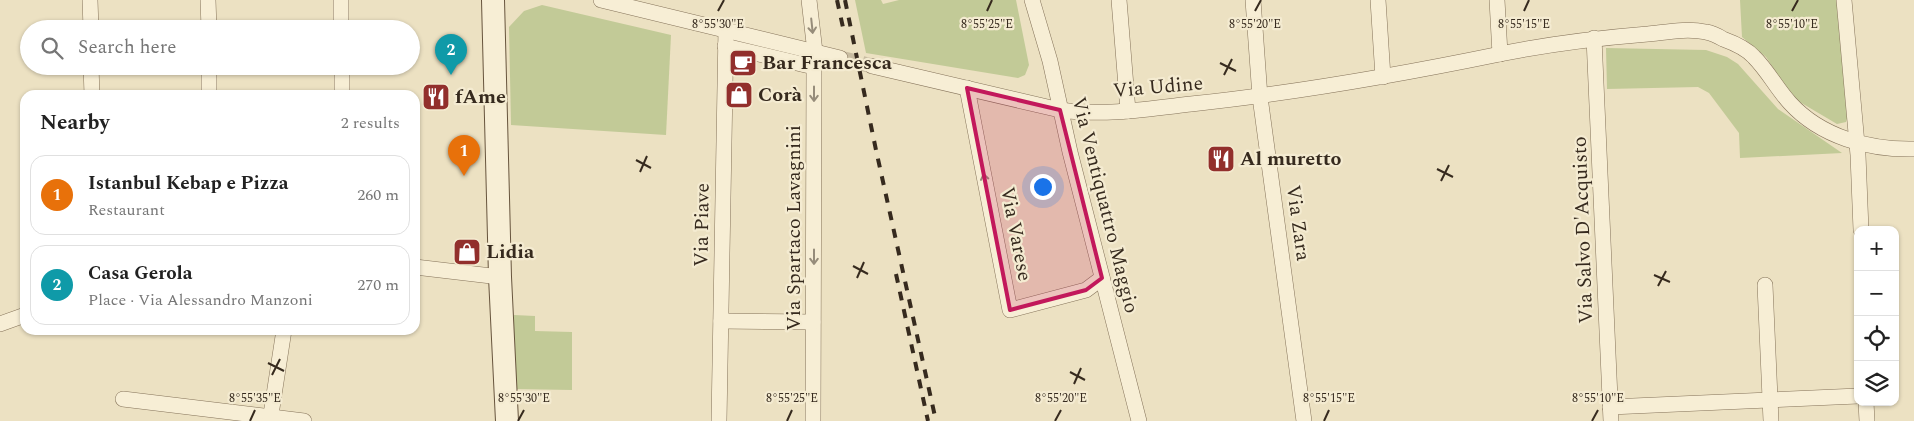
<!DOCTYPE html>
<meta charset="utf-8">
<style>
:root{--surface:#fff;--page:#f2f2f2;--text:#222;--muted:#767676;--line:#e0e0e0;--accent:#922f2c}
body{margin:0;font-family:Spectral,serif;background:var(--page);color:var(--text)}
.controls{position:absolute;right:15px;bottom:15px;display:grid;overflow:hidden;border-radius:10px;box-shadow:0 1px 4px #0004}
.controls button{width:45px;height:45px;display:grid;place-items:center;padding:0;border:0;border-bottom:1px solid var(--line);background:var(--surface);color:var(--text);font:25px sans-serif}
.you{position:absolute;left:1042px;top:186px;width:18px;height:18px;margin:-12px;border:4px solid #fff;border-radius:50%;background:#1a73e8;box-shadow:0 0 0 8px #1a73e833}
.badge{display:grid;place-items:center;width:32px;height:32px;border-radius:50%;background:var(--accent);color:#fff;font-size:16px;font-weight:700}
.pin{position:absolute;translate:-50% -41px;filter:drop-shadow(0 1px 2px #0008)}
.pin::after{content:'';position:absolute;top:26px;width:18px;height:15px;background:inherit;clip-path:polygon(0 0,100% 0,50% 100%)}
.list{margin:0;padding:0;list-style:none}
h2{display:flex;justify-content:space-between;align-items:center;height:65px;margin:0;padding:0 20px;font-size:21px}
h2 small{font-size:16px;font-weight:400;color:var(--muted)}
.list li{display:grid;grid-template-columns:32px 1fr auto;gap:15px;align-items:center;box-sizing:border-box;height:80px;margin:0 10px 10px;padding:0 10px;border:1px solid var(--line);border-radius:15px}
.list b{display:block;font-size:19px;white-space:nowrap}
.list p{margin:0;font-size:16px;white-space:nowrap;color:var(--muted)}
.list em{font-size:16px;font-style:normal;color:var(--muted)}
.icon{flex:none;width:28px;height:28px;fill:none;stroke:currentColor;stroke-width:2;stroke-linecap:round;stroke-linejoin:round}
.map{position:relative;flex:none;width:1914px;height:421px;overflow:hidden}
.search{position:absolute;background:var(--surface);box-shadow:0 1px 4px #0004;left:20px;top:20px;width:400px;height:55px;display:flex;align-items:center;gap:12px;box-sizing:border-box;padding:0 18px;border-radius:28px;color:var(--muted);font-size:19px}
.panel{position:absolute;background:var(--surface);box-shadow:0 1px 4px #0004;left:20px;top:90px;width:400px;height:245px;border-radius:15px}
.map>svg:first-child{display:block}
</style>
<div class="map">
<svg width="1914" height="421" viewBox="0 0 1914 421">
<rect width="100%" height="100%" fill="#ece1c2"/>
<g fill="#c2ca97">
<path d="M855,0H881L883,4L899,0H1016L1029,65L1025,75L1018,78L866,53Z"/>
<path d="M1740,0H1837L1849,112L1846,122L1837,124L1793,98L1766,57L1742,37Z"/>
<path d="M542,5L671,35L666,135L511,125L509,27L524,11Z"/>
<path d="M1606,48L1706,50L1727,57L1738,64L1778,109L1842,153L1740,158L1739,133L1709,93L1698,87L1607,89Z"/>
<path d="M514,315L535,316V331L572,332V390L513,389Z"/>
</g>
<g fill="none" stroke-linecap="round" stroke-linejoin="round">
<path stroke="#c8bca1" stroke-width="15" stroke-dasharray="15 8" stroke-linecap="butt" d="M840,58L872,66"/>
<defs>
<g id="street">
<path d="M90,0L91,29"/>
<path d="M208,0L209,29"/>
<path d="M341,0V29"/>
<path d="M601,0L840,58"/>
<path d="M809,0L815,52"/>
<path d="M1032,0L1050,61L1070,152L1139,421"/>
<path d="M1119,0L1128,111"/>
<path d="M1253,0L1260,97L1304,421"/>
<path d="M1378,0L1383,77"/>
<path d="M1497,0L1500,54"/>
<path d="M1844,0L1858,155L1861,230"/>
<path d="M1594,38L1611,421"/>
<path d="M725,46L814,67L813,421"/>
<path d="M91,66L92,95"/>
<path d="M209,66V95"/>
<path d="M342,66V95"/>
<path d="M872,66L1060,110C1104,116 1148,109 1191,104C1295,93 1398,75 1500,54C1549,44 1598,38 1648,34C1667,32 1687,28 1706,32C1712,33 1718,36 1723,39C1734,43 1746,48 1754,57C1768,71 1777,89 1790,103C1821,137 1869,150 1914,149"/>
<path d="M967,88L1010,310L1086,290L1102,278"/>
<path d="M415,267L500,277"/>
<path d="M1765,285L1771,421"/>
<path d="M721,321L813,322"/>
<path d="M0,324L25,315"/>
<path d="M123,399L304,421"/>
<path d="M1866,402L1867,421"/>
<path d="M1610,407L1858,396"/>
<path d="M270,421L284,330"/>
<path d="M719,421L726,30"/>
</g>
<path id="secondary" d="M493,0L500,277L507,421"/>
</defs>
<use href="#street" stroke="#85735a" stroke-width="16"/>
<use href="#secondary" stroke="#67543d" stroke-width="24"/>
<use href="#street" stroke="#f7eed5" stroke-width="15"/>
<use href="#secondary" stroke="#f7eed5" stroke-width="22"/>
<g stroke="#362a1e" stroke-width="4" stroke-dasharray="9 9" stroke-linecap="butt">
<path d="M837,0L844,32"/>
<path d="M845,0L876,150L936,421"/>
<path d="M896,274L928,421"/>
</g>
</g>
<defs><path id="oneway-shaft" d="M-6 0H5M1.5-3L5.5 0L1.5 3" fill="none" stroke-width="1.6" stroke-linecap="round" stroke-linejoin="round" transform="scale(1.25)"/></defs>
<g stroke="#968c7a">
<use href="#oneway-shaft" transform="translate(812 26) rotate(84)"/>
<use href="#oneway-shaft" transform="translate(814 94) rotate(90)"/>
<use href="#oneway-shaft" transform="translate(985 181) rotate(-101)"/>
<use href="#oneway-shaft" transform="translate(814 257) rotate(90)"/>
</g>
<path fill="#c2185b" fill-opacity="0.2" stroke="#c2185b" stroke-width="4" stroke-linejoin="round" d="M967,88L1060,110L1102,278L1086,290L1010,310Z"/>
<path fill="none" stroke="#362a1e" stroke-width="2" d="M718,11L724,0M987,11L992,0M1255,11L1261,0M1524,11L1529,0M1792,11L1798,0M1220,63L1236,71M1224,75L1232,59M636,160L651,168M1437,169L1453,177M640,172L647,156M1441,181L1449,165M853,266L868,274M1654,275L1670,282M857,278L864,262M1658,286L1666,271M268,363L284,371M1070,372L1085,380M272,375L280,359M1074,384L1081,368M250,421L255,410M518,421L524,410M787,421L792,410M1055,421L1061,410M1324,421L1329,410M1592,421L1598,410"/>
<defs>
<symbol id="cafe-square" viewBox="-11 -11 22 22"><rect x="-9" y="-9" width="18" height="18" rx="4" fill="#922f2c" stroke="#f4ebd1"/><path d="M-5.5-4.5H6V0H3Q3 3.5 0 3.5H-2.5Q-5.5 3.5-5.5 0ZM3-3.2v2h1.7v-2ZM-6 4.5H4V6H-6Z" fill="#fff"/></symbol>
<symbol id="shop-square" viewBox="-11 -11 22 22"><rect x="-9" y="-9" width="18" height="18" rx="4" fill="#922f2c" stroke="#f4ebd1"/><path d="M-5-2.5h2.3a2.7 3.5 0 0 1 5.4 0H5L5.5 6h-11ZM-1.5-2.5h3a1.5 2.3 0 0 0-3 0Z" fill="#fff"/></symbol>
<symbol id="restaurant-square" viewBox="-11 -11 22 22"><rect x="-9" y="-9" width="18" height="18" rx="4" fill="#922f2c" stroke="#f4ebd1"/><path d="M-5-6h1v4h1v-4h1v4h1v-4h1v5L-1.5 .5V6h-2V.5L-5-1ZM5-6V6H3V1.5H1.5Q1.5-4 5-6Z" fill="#fff"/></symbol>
</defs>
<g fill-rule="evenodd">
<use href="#cafe-square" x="727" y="47" width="32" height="32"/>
<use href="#shop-square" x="723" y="79" width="32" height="32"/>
<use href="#restaurant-square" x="420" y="81" width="32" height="32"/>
<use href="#restaurant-square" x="1205" y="143" width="32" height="32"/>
<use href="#shop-square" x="451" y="236" width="32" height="32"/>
</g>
<g text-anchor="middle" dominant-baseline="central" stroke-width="4.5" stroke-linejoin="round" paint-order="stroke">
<g font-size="20" font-weight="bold" fill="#362a1e" stroke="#f4ebd1" text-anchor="start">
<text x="762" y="63">Bar Francesca</text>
<text x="758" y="95">Corà</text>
<text x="455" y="97">fAme</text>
<text x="1240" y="159">Al muretto</text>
<text x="486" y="252">Lidia</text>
</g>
<g font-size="20" fill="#362a1e" stroke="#f4ebd1">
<text transform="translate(1158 87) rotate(-5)">Via Udine</text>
<text transform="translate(1105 205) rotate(76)">Via Ventiquattro Maggio</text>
<text transform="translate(1298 223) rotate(82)">Via Zara</text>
<text transform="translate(702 225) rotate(-89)">Via Piave</text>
<text transform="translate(794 228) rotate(-90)">Via Spartaco Lavagnini</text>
<text transform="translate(1583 230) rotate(-92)">Via Salvo D'Acquisto</text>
<text transform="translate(1016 234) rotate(79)">Via Varese</text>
</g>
</g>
<g font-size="12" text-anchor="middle" fill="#362a1e" stroke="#f4ebd1" stroke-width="4.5" stroke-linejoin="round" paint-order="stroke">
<text x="987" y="28">8°55'25"E</text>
<text x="718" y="28">8°55'30"E</text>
<text x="1255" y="28">8°55'20"E</text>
<text x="1524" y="28">8°55'15"E</text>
<text x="1792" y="28">8°55'10"E</text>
<text x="255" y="402">8°55'35"E</text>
<text x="524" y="402">8°55'30"E</text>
<text x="792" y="402">8°55'25"E</text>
<text x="1061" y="402">8°55'20"E</text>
<text x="1329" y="402">8°55'15"E</text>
<text x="1598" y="402">8°55'10"E</text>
</g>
</svg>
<div class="controls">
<button>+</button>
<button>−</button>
<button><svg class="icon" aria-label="locate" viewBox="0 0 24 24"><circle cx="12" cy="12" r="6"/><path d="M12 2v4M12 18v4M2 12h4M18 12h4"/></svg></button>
<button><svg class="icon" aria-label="layers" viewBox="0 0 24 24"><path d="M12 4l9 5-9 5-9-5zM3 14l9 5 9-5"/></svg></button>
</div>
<div class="you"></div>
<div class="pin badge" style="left:464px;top:176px;background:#e8710a">1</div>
<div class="pin badge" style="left:451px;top:75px;background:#0f9aa8">2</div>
<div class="search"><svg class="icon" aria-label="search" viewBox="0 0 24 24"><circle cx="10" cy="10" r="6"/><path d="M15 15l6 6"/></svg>Search here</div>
<section class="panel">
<h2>Nearby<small>2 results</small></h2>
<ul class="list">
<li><span class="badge" style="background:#e8710a">1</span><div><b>Istanbul Kebap e Pizza</b><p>Restaurant</p></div><em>260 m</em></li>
<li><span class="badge" style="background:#0f9aa8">2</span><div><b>Casa Gerola</b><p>Place · Via Alessandro Manzoni</p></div><em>270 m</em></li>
</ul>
</section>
</div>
